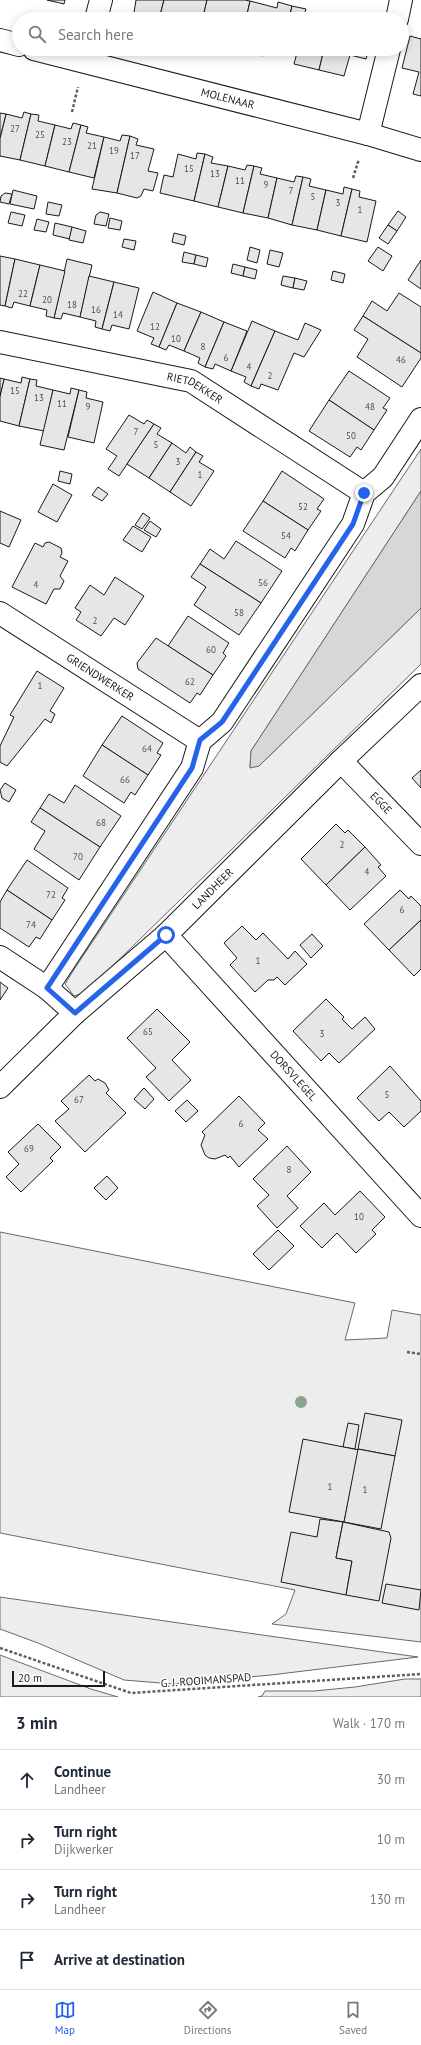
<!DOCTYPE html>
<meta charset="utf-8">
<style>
:root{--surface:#fff;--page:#f6f6f7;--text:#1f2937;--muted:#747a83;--line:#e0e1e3;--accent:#2563eb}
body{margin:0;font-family:"PT Sans",sans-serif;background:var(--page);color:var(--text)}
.scale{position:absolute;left:12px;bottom:10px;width:93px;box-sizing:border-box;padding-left:4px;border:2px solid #1a1a1a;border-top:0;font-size:11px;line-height:14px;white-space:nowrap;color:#1a1a1a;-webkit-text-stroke:3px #fff;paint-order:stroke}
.stop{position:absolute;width:12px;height:12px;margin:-9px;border:3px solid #2563eb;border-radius:50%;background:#fff}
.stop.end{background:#2563eb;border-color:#fff;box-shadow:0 1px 4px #0008}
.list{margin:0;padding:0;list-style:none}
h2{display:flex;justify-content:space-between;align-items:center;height:52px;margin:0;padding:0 16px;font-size:17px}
h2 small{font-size:13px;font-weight:400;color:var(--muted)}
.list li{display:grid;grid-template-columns:26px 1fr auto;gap:12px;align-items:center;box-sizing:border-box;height:60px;padding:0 16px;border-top:1px solid var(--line)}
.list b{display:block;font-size:15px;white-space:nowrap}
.list p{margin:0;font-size:13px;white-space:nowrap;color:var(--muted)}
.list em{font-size:13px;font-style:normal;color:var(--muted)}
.icon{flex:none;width:22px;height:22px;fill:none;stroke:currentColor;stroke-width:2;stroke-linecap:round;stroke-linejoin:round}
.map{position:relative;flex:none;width:421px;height:1697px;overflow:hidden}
.search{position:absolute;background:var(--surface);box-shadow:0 2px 10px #0003;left:12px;right:12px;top:12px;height:44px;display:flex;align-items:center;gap:10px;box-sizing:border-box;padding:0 14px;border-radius:22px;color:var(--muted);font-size:15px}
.sheet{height:292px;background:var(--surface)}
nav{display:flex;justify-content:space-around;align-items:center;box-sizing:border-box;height:56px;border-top:1px solid var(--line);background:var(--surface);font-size:11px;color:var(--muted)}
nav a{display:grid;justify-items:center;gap:2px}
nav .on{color:var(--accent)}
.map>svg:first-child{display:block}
</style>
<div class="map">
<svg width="421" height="1697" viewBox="0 0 421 1697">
<rect width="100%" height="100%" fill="#fff"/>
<g fill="#ededed" stroke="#6a6a6a">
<path d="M421,449V491L251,751L250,767L259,766L421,608V664L86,992L74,996L65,984L75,968Z"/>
<path d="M0,1232L355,1303L345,1340L387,1338L392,1310L421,1315V1642L272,1624L286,1614L295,1590L0,1533Z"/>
<path d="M0,1597L248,1633L418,1657L271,1675L173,1684L124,1680L38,1643L0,1629Z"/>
<path d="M0,1655L91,1689L118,1697H0Z"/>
<path d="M405,1679H421V1697H258L262,1696L265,1691H314L355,1687Z"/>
</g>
<path fill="#d7d7d7" stroke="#6a6a6a" d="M421,491V608L259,766L250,768L251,751Z"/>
<g fill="#e6e6e6" stroke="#1a1a1a">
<path d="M47,0H65L64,4Z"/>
<path d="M136,0H164L159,19H133Z"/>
<path d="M164,0H207L203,17L187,13L186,19H159Z"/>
<path d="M207,0H245L250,1L246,19H211L203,17Z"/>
<path d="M250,1L277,8L278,2L292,6L289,19H246Z"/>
<path d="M292,6L306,9L304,15L319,19H289Z"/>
<path d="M410,36L421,39V96L413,94L419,72L402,68Z"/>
<path d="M239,49H265L263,56Z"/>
<path d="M298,49H324L319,70L294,64Z"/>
<path d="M324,49H369L366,59L350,55L344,76L319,70Z"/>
<path d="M24,112L31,114L20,160L0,156V138L6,114L22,118Z"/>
<path d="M0,113L6,114L0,138Z"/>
<path d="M31,114L39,115L38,121L55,125L45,166L20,160Z"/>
<path d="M73,123L81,125L69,172L45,166L55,125L71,129Z"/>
<path d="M81,125L88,127L86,133L104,137L94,178L69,172Z"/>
<path d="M122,135L130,136L117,193L92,189L104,137L120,141Z"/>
<path d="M130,136L138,139L136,145L154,149L148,171L158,173L153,191L144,189L141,196L137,198L117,193Z"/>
<path d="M197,153L205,154L194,201L160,193L164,175L173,177L178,154L196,159Z"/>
<path d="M205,154L213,157L211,163L228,166L218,207L194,201Z"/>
<path d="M247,165L254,166L243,213L218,207L228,166L245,170Z"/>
<path d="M254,166L262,168L260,174L277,178L268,218L243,213Z"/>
<path d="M296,176L303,177L292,225L268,218L277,178L294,182Z"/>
<path d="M303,177L311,179L309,186L326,190L317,230L292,225Z"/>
<path d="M344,187L352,189L341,236L317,230L326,190L343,194Z"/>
<path d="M352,189L360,191L359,197L376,201L367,242L341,236Z"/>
<path d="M13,190L37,196L34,209L10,204Z"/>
<path d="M5,193L12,194L9,204L0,202L1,196Z"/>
<path d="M48,202L62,205L59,216L46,214Z"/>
<path d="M398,211L406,217L397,231L388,225Z"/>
<path d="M11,212L25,215L22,226L8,223Z"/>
<path d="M100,212L109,214L106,226L94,224L96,215Z"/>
<path d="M110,218L122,221L120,230L108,228Z"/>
<path d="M37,219L49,222L46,232L34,230Z"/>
<path d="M55,223L72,227L70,239L53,235Z"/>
<path d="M388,225L397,231L388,244L379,238Z"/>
<path d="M72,227L86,231L83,243L69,240Z"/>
<path d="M174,233L186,236L184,245L172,242Z"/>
<path d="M124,239L136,241L134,250L122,247Z"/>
<path d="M250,247L260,250L257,263L247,260Z"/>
<path d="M378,247L392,256L383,271L368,261Z"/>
<path d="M270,250L283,253L279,267L267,264Z"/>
<path d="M184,252L196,255L194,264L182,262Z"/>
<path d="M196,255L208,258L206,267L194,264Z"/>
<path d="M0,256L15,259L5,306L0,305Z"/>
<path d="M15,259L40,265L30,306L14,302L12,308L5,306Z"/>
<path d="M67,259L92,265L80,317L63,313L61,319L54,318Z"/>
<path d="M421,260V289L408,280Z"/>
<path d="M233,264L245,267L243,276L231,273Z"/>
<path d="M40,265L65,271L54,318L46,316L47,310L30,306Z"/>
<path d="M245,267L257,270L255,279L243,276Z"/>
<path d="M333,271L345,274L343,283L331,280Z"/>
<path d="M89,276L114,282L102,329L95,327L96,321L80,317Z"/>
<path d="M283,276L295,278L293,288L281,285Z"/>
<path d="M295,278L307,281L304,290L293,288Z"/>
<path d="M114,282L139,288L129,329L112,325L110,331L102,329Z"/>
<path d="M153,292L177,303L159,347L151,344L154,338L137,331Z"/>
<path d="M399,293L421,307V353L363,316L372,301L387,311Z"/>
<path d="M177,303L201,312L184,351L169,345L166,350L159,347Z"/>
<path d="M201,312L224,322L205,367L198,363L200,358L184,351Z"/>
<path d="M363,316L421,353V358L402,387L357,357L368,339L354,330Z"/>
<path d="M252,321L275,331L251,386L244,382L246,377L231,371Z"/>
<path d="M224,322L247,331L231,371L215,364L213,369L205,367Z"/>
<path d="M305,323L321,330L304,357L294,353L278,390L261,384L259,389L251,386L275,331L298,340Z"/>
<path d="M349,371L390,398L383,408L387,410L374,430L329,400Z"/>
<path d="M22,377L30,379L19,426L0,421V396L4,379L21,383Z"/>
<path d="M0,378L4,379L0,396Z"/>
<path d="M30,379L37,380L36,386L53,390L44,431L19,426Z"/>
<path d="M71,388L79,390L64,450L40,445L53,390L70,394Z"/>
<path d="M79,390L87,392L86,398L103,402L94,443L68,437Z"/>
<path d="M329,400L374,430L361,450L357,447L350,457L309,431Z"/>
<path d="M129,415L144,424L147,420L154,424L119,476L108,469L117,456L106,449Z"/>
<path d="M154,424L161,428L157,434L172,443L149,478L127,464Z"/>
<path d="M172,443L186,453L190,447L196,452L170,492L149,478Z"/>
<path d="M196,452L203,456L199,462L214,471L191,506L170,492Z"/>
<path d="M60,471L72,474L70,484L58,481Z"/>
<path d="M282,471L324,499L317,509L321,511L308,530L263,501Z"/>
<path d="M53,484L72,495L57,522L38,512Z"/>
<path d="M98,487L108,494L102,501L92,495Z"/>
<path d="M263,501L308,530L295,551L291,548L285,558L243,531Z"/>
<path d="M0,511L21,520L9,547L0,543Z"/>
<path d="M143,513L150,518L142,529L135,525Z"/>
<path d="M150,521L161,529L156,537L144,530Z"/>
<path d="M133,526L151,537L142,552L123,540Z"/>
<path d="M236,541L282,571L261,603L200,564L210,549L224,559Z"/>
<path d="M49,542L61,548L62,553L60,557L68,561L60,576L64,581L60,589H54L46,604L12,587L35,543L43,547L45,543Z"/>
<path d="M200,564L261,603L239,635L194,605L206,587L191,577Z"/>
<path d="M115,577L144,596L125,625L114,618L101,636L76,620L81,612L75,608L90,585L104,595Z"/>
<path d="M188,616L229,643L223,653L226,656L213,675L168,646Z"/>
<path d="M156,638L213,675L200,695L197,693L190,703L138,669L137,663Z"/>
<path d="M37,671L64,688L50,711L55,714L51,723L45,719L7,766L0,762V746L14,717L10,715Z"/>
<path d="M122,716L163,743L157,753L161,755L148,775L102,745Z"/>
<path d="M102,745L148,775L135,795L131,792L124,803L83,776Z"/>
<path d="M421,770V788L412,778Z"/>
<path d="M5,783L16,790L9,802L2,798L0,790Z"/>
<path d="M75,785L121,816L100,847L40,808L49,794L64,803Z"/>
<path d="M40,808L100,847L79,880L34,849L45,831L31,822Z"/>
<path d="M336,824L345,833L348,830L365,847L326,885L301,859Z"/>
<path d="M365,847L381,865L378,867L386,876L350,910L326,885Z"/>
<path d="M27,860L68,888L62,898L65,900L52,920L7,890Z"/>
<path d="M7,890L52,920L40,939L36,937L29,947L0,928V902Z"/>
<path d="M400,890L409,899L411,896L421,906V920L389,950L364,924Z"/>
<path d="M421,920V969L414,976L389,950Z"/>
<path d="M242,926L256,940L263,933L288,959L295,951L307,964L285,985L277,977L274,980H268L255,992L230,965L237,958L224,943Z"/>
<path d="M312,934L323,946L311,958L300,945Z"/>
<path d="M0,982L8,988L0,1000Z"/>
<path d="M326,999L344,1017L342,1019L352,1029L365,1017L375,1029L339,1063L329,1053L321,1061L293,1031Z"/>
<path d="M157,1009L190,1042L172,1060L191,1080L169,1101L146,1077L156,1068L127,1038Z"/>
<path d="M390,1066L421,1101V1111L404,1127L389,1112L379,1121L357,1098Z"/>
<path d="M89,1075L95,1081L98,1079L105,1083L109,1090L106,1093L126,1113L85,1152L55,1121L69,1109L61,1101Z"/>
<path d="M144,1088L154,1099L145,1109L134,1099Z"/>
<path d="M239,1096L265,1123L258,1130L268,1139L239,1167L230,1156L228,1158L225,1155L215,1159L209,1158L205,1155L201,1145L205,1135L202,1132Z"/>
<path d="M187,1100L198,1111L186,1122L175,1111Z"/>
<path d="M38,1124L61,1147L50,1158L53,1161L21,1192L6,1177L19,1164L8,1152Z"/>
<path d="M287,1146L311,1172L287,1196L298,1208L277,1228L257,1206L269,1195L253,1179Z"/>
<path d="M107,1176L118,1188L106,1200L94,1188Z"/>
<path d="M360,1191L385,1217L372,1230L376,1234L356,1253L337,1233L322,1248L300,1226L324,1203L335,1215Z"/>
<path d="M278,1230L294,1246L269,1270L253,1254Z"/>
<path d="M365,1413L402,1420L395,1456L358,1449Z"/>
<path d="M348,1423L359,1425L355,1449L343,1447Z"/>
<path d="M303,1439L359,1450L344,1522L289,1512Z"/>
<path d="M358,1449L395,1456L381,1529L344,1522Z"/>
<path d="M320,1519L343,1522L336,1558L352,1561L346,1595L281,1582L291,1532L317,1537Z"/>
<path d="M343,1522L389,1532L391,1538L379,1601L346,1595L352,1561L336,1558Z"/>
<path d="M386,1584L421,1590L419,1610L382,1603Z"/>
</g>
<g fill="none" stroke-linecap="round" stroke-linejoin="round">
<defs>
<g id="street">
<path d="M96,19L101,0"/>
<path d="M397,19L401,0"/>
<path d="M0,40L19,45"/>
<path id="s1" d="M34,49L368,134L421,150"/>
<path d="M368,134L389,49"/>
<path id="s2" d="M0,342L191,381L364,493"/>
<path id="s3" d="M0,613L200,741"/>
<path id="s4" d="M341,761L421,844"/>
<path id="s5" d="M166,935L421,1216"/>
<path d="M0,957L47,988L75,1013"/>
<path d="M47,988L192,768L200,741L222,722L353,524L364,493L383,477L421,419"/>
<path id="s6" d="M0,1087L75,1013L166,935L341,761L421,685"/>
</g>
</defs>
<use href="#street" stroke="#1a1a1a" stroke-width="24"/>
<g stroke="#5f5f5f" stroke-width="2.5" stroke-dasharray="3 2" stroke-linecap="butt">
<path d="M72,112L78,87"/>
<path d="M353,178L359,159"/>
<path d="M407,1352L421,1354"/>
<path d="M0,1648L131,1693L421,1674"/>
</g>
<use href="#street" stroke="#fff" stroke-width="22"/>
</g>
<circle fill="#8aa48f" cx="301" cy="1402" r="6"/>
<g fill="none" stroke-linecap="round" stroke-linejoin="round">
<path stroke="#2563eb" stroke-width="5" d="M166,935L75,1013L47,988L192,768L200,740L222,722L353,524L364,493"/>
</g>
<g text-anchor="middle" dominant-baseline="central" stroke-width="3" stroke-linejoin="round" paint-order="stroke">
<g font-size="9" fill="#4d4d4d">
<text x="15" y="128">27</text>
<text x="40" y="134">25</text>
<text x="67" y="141">23</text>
<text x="92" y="145">21</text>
<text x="114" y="150">19</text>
<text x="135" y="155">17</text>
<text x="189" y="168">15</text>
<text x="215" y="173">13</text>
<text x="240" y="180">11</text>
<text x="266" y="184">9</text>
<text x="291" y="190">7</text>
<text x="313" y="196">5</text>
<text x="338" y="202">3</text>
<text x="360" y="209">1</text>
<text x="23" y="293">22</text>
<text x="47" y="299">20</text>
<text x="72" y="304">18</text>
<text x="96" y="309">16</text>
<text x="118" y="314">14</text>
<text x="155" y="326">12</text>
<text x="176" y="338">10</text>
<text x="203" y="346">8</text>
<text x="226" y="357">6</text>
<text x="401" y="359">46</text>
<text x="249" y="366">4</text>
<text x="270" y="375">2</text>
<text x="15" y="390">15</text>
<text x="39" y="397">13</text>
<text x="62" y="403">11</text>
<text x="88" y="406">9</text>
<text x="370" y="406">48</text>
<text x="136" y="431">7</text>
<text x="351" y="435">50</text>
<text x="156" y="444">5</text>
<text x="178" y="461">3</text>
<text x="200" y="474">1</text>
<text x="303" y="506">52</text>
<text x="286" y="535">54</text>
<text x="263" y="582">56</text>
<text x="36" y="584">4</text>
<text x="239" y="612">58</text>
<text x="95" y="620">2</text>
<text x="211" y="649">60</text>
<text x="190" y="681">62</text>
<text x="40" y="685">1</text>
<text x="147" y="748">64</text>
<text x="125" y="779">66</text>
<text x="101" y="822">68</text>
<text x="342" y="844">2</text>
<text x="78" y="856">70</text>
<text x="367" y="871">4</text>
<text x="51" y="894">72</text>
<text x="402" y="909">6</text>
<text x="31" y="924">74</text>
<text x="258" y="960">1</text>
<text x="148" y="1031">65</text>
<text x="322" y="1033">3</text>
<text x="387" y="1094">5</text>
<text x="79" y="1099">67</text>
<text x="241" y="1123">6</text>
<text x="29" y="1148">69</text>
<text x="289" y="1169">8</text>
<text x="359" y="1216">10</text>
<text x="330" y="1486">1</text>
<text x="365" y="1489">1</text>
</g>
<g font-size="11" fill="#1a1a1a" stroke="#fff">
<text stroke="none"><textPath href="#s1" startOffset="200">MOLENAAR</textPath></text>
<text stroke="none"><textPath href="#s2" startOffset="201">RIETDEKKER</textPath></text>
<text stroke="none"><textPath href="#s3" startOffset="119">GRIENDWERKER</textPath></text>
<text stroke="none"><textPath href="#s4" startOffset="58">EGGE</textPath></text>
<text stroke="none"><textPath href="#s6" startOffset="291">LANDHEER</textPath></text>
<text stroke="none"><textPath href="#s5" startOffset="190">DORSVLEGEL</textPath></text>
<text transform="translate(206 1680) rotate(-4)">G. J. ROOIMANSPAD</text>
</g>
</g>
</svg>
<div class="scale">20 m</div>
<div class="stop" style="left:166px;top:935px"></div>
<div class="stop end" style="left:364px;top:493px"></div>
<div class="search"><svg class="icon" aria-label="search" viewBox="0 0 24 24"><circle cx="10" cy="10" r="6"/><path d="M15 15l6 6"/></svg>Search here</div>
</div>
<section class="sheet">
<h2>3 min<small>Walk · 170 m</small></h2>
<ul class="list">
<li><svg class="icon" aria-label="ahead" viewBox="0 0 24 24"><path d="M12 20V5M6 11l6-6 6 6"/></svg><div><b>Continue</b><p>Landheer</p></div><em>30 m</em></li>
<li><svg class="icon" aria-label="right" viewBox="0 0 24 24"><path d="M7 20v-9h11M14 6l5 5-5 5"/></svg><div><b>Turn right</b><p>Dijkwerker</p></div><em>10 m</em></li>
<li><svg class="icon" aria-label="right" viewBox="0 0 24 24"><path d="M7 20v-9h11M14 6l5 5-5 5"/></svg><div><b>Turn right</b><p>Landheer</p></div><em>130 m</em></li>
<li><svg class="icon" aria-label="arrive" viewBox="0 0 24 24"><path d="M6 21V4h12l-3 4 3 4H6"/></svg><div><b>Arrive at destination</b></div></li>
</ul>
</section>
<nav>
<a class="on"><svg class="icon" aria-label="map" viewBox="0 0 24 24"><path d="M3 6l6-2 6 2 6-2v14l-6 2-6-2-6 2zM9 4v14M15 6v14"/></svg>Map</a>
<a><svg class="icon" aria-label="directions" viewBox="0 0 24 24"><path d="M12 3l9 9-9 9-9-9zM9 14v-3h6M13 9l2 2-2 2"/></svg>Directions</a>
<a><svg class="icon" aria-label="saved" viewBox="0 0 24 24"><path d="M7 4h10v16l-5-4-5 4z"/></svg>Saved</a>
</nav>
